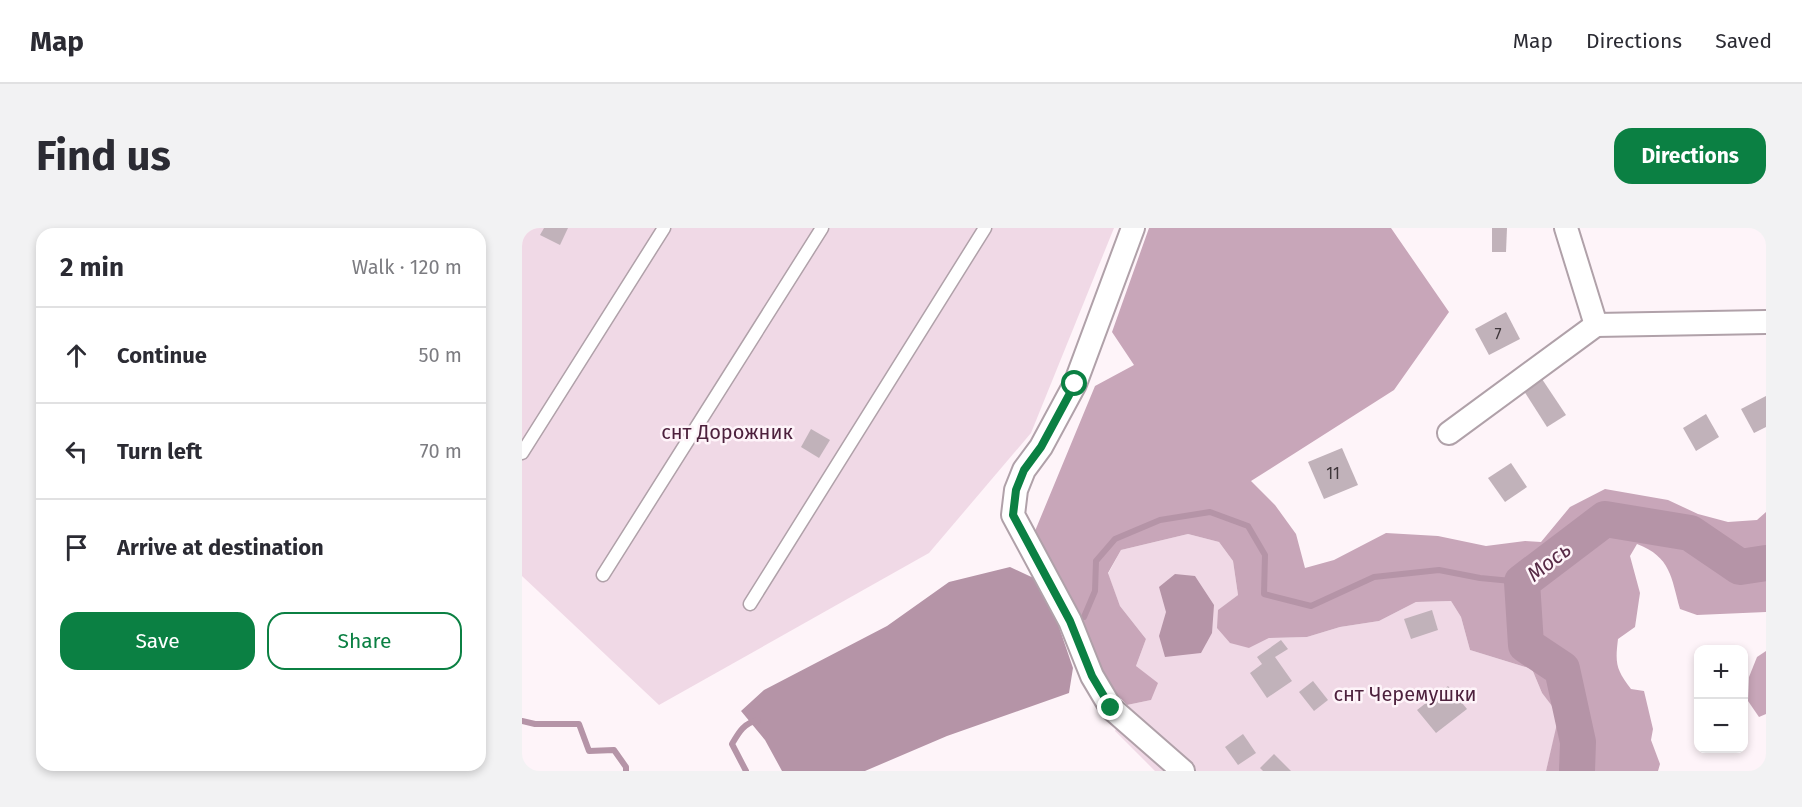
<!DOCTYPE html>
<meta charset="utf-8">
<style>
:root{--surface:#fff;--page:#f2f2f3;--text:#2b2b33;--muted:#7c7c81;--line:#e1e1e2;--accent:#0b8043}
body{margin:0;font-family:"Fira Sans",sans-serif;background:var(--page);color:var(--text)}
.controls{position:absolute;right:18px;bottom:18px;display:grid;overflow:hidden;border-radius:12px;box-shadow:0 3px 9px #0003}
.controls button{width:54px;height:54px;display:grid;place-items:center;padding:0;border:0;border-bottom:2px solid var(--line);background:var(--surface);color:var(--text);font:30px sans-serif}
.stop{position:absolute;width:18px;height:18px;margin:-14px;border:4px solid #0b8043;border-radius:50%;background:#fff}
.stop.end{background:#0b8043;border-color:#fff;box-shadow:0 2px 6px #0008}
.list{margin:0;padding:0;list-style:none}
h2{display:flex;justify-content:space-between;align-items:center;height:78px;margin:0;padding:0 24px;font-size:26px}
h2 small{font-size:20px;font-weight:400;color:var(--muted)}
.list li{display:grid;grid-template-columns:39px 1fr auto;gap:18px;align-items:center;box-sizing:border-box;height:96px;padding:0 24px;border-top:2px solid var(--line)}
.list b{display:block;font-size:22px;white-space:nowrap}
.list em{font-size:20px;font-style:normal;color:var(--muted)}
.actions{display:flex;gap:12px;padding:18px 24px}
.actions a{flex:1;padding:14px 0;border:2px solid var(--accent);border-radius:18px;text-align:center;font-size:21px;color:var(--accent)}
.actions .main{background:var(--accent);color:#fff}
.icon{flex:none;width:33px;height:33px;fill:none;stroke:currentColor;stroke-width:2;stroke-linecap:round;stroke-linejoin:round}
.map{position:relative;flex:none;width:1244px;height:543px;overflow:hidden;border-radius:18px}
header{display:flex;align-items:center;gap:36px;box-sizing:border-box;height:84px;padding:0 30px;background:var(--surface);border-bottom:2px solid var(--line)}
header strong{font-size:28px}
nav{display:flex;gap:33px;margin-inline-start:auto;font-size:21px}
.intro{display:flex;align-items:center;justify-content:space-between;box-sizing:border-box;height:144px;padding:0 36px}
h1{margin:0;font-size:42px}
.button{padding:15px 27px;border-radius:18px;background:var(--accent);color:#fff;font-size:21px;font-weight:700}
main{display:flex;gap:36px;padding:0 36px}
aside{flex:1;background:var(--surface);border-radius:18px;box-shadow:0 3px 9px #0003}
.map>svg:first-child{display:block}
</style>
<header>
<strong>Map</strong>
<nav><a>Map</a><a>Directions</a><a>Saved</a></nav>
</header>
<div class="intro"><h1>Find us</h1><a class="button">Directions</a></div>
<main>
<aside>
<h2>2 min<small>Walk · 120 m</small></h2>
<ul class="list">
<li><svg class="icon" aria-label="ahead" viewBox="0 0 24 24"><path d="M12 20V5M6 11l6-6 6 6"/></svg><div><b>Continue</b></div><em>50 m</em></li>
<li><svg class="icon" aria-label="left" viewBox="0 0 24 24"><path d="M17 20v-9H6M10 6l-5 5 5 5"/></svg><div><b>Turn left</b></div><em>70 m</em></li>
<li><svg class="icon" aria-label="arrive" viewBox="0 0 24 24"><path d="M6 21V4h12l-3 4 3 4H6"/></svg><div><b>Arrive at destination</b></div></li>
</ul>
<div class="actions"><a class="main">Save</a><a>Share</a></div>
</aside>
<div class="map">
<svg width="1244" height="543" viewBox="0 0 1244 543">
<rect width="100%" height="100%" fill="#fef4f9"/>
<g fill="#f0d9e6">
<path d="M0,0H592L509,205L407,325L137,477L0,348Z"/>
<path d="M666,306L697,314L711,333L716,367L697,382L727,420L747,410L785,409L818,399L857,393L894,374L929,373L939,389L948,422L1010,441L1020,465L1038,487L1024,543H633L593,503L605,477L629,472L614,438L624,411L598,378L586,346L599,322Z"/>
</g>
<g fill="#c8a6b9">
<path d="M627,0H869L927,84L872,162L729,253L753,277L774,306L783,340L812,332L864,305L916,308L964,318L1003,313L1019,314L1048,279L1083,261L1146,272L1176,286L1206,294L1235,292L1244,284V384L1175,387L1158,381C1149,349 1149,329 1115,316L1108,328L1118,365L1113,399L1096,411C1093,436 1094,441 1109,461L1122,463L1131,501L1129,512L1138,536L1136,543H1024L1037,487L1020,465L1010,441L948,422L939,389L929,373L894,374L857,393L818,399L785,409L747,410L727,420L708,415L695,400L696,382L716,367L711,333L697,314L666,306L599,322L586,345L598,378L624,411L614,438L636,455L629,472L605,477L589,460L542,360L519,323L513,303L573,158L612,137L590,104Z"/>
<path d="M1244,423V486L1237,489L1226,473L1227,449L1235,429Z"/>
</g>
<g fill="#b594a7">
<path d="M488,339L518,353L537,399L551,440L547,465L425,508L343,543H260L243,512L219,483L242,462L365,398L427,354Z"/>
<path d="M653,346L673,348L692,377L690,405L679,425L643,429L637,408L644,384L637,359Z"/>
</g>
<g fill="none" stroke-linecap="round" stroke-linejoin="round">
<g stroke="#b594a7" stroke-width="6">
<path d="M562,389L573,363L574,333L593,311L638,292L688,284L726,298L743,327L742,366L789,378L852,349L917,342L958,350L1000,354"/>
<path d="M0,493L13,496H57L67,523L92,522L104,539V543"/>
<path d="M224,543L210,516C217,504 222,495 236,492"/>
</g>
<path stroke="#b594a7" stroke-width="36" d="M1055,543L1056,514L1040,441L1004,417L1000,354L1083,291L1168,305L1218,339L1244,335"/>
</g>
<g fill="#c1b2ba">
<path d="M22,0H46L38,17L18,7Z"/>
<path d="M970,0H985L984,24H970Z"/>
<path d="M984,84L998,111L967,127L953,101Z"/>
<path d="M1020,151L1044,187L1025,199L1002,163Z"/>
<path d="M1244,168V199L1232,205L1219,181Z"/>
<path d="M1184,186L1197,209L1174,223L1161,200Z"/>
<path d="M289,201L308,212L297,230L279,219Z"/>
<path d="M820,220L836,257L802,271L786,234Z"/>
<path d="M989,235L1005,259L983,274L966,250Z"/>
<path d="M910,382L916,402L889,411L882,391Z"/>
<path d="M759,412L766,421L753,429L770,453L745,470L728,445L740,436L735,429Z"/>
<path d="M791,453L806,472L792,483L777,464Z"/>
<path d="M926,458L945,481L914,505L895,482Z"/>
<path d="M721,506L734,525L716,537L703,519Z"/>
<path d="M752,526L769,543H741L738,540Z"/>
</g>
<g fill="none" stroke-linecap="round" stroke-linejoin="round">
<defs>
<g id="lane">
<path d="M0,225L142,0"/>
<path d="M81,347L300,0"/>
<path d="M228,376L463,0"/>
</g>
<g id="street">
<path d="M611,0L553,156L519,219L502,242L494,262L491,287L548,393L570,448L589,480L661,543"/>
<path d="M1044,0L1074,97"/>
<path d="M1074,97L1244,94"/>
<path d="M927,205L1074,97"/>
</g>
</defs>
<use href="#lane" stroke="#b0a1a9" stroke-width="15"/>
<use href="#street" stroke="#b0a1a9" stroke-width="26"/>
<use href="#lane" stroke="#fff" stroke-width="12"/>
<use href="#street" stroke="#fff" stroke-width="22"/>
</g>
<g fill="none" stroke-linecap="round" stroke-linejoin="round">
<path stroke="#0b8043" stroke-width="8" d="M553,156L519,219L502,242L494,262L491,287L548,393L570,448L589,480"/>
</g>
<g text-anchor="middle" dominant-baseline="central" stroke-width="5" stroke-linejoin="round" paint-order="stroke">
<g font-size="16" fill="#3e363a">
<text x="976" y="106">7</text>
<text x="811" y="245">11</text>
</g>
<g font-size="20" fill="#4d213d" stroke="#fef4f9">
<text x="205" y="204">снт Дорожник</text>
<text x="883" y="466">снт Черемушки</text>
</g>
<g font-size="21" font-style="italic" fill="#572a46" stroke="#fef4f9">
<text transform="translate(1027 334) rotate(-38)">Мось</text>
</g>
</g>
</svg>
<div class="controls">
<button>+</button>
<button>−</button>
</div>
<div class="stop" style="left:553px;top:156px"></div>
<div class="stop end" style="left:589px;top:480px"></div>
</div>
</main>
